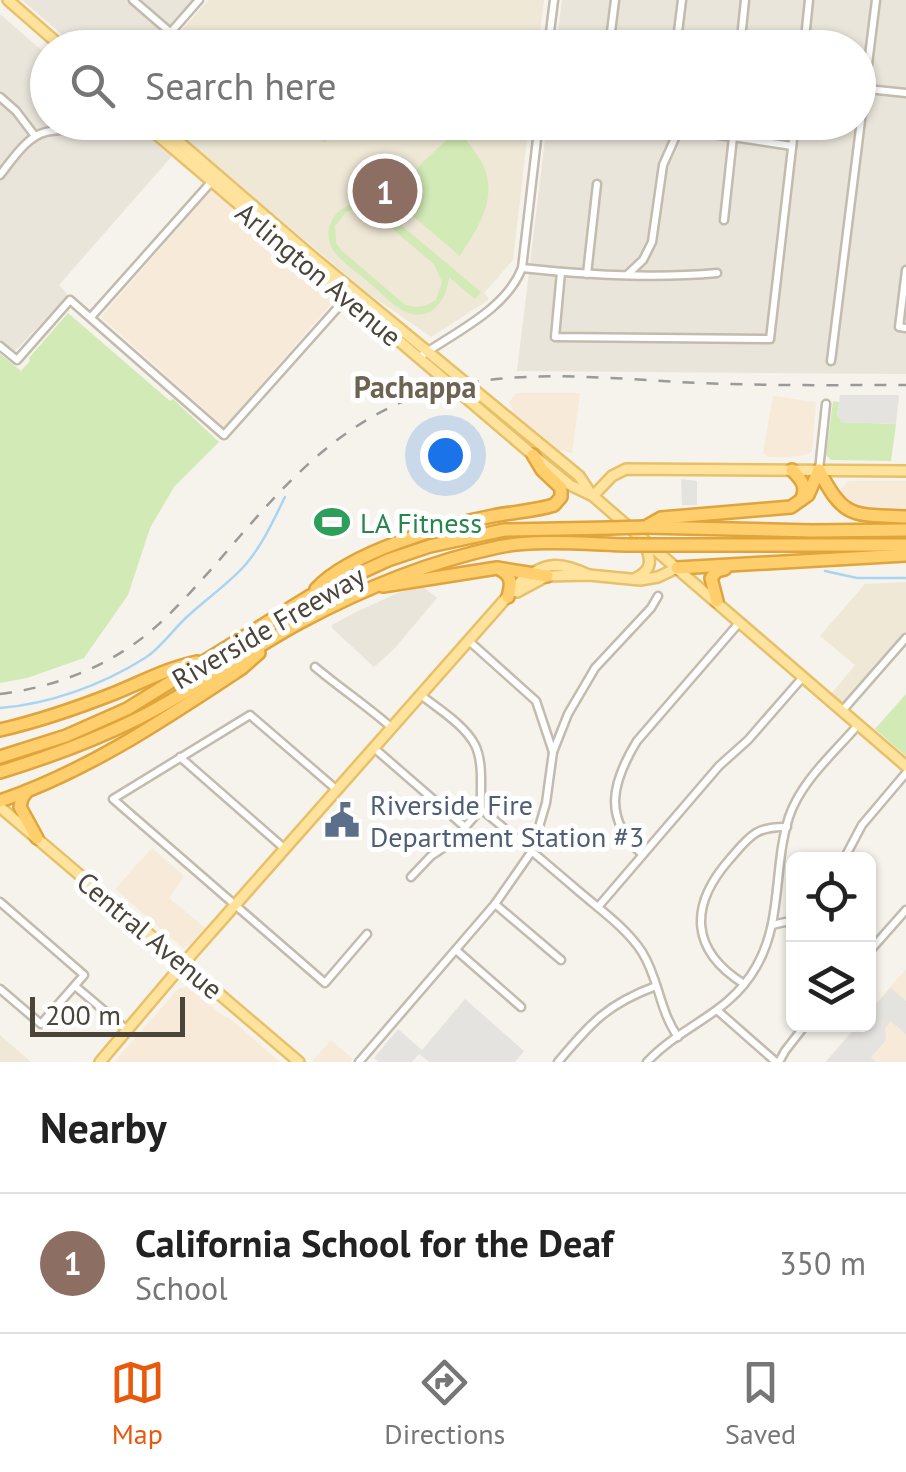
<!DOCTYPE html>
<style>
:root{--surface:#fff;--page:#f6f6f6;--text:#222;--muted:#767676;--line:#e0e0e0;--accent:#ea580c}
body{margin:0;font-family:"PT Sans",sans-serif;background:var(--page);color:var(--text)}
.controls{position:absolute;right:30px;bottom:30px;display:grid;overflow:hidden;border-radius:15px;box-shadow:0 2px 8px #0004}
.controls button{width:90px;height:90px;display:grid;place-items:center;padding:0;border:0;border-bottom:2px solid var(--line);background:var(--surface);color:var(--text);font:50px sans-serif}
.scale{position:absolute;left:30px;bottom:25px;width:155px;box-sizing:border-box;padding-left:10px;border:5px solid #4b4439;border-top:0;font-size:28px;line-height:35px;white-space:nowrap;color:#4b4439;-webkit-text-stroke:8px #fff;paint-order:stroke}
.you{position:absolute;left:445px;top:455px;width:35px;height:35px;margin:-25px;border:8px solid #fff;border-radius:50%;background:#1a73e8;box-shadow:0 0 0 15px #1a73e833}
.badge{display:grid;place-items:center;width:65px;height:65px;border-radius:50%;background:var(--accent);color:#fff;font-size:32px;font-weight:700}
.pin{position:absolute;translate:-50% -50%;border:5px solid #fff;box-shadow:0 2px 10px #0006}
.list{margin:0;padding:0;list-style:none}
h2{display:flex;justify-content:space-between;align-items:center;height:130px;margin:0;padding:0 40px;font-size:42px}
h2 small{font-size:32px;font-weight:400;color:var(--muted)}
.list li{display:grid;grid-template-columns:65px 1fr auto;gap:30px;align-items:center;box-sizing:border-box;height:140px;padding:0 40px;border-top:2px solid var(--line)}
.list b{display:block;font-size:38px;white-space:nowrap}
.list p{margin:0;font-size:32px;white-space:nowrap;color:var(--muted)}
.list em{font-size:32px;font-style:normal;color:var(--muted)}
.icon{flex:none;width:55px;height:55px;fill:none;stroke:currentColor;stroke-width:2;stroke-linecap:round;stroke-linejoin:round}
.map{position:relative;flex:none;width:906px;height:1062px;overflow:hidden}
.search{position:absolute;background:var(--surface);box-shadow:0 2px 8px #0004;left:30px;right:30px;top:30px;height:110px;display:flex;align-items:center;gap:25px;box-sizing:border-box;padding:0 35px;border-radius:55px;color:var(--muted);font-size:38px}
.sheet{height:270px;background:var(--surface)}
nav{display:flex;justify-content:space-around;align-items:center;box-sizing:border-box;height:140px;border-top:2px solid var(--line);background:var(--surface);font-size:28px;color:var(--muted)}
nav a{display:grid;justify-items:center;gap:5px}
nav .on{color:var(--accent)}
.map>svg:first-child{display:block}
</style>
<div class="map">
<svg width="906" height="1062" viewBox="0 0 906 1062">
<rect width="100%" height="100%" fill="#f6f3ec"/>
<g fill="#eae5da">
<path d="M22,0H193L152,48L76,47Z"/>
<path d="M562,0H906V374L517,371L547,123L858,122V48L556,47Z"/>
<path d="M0,14L47,55L48,122L132,123L172,156L59,285L68,295L14,352L0,340Z"/>
<path d="M423,587L437,598L394,649L374,667L332,628V625L356,612L400,592Z"/>
</g>
<g fill="#f7ead8">
<path d="M212,189L338,296L224,427L101,317Z"/>
<path d="M517,393H580L572,453L558,450L515,414L509,402Z"/>
<path d="M773,396L816,402L812,451L808,454L791,457H769L763,453Z"/>
<path d="M849,481H906V513L855,508L839,491Z"/>
<path d="M152,848L184,876L169,898L205,928L192,944L183,948L115,889Z"/>
<path d="M906,969V1062H825L857,1025L868,1024L869,1011Z"/>
<path d="M184,987L190,988L222,1015L229,1018L280,1062H114L178,989Z"/>
<path d="M331,1040L353,1059L350,1062H312Z"/>
</g>
<g fill="#efe8d6">
<path d="M208,0H544L538,47H167Z"/>
<path d="M166,123H529L513,260L484,293L489,299L487,301L431,337L369,294Z"/>
<path d="M906,582V632L844,704L832,693L855,665L820,636L865,584Z"/>
<path d="M0,1035L31,1062H0Z"/>
</g>
<g fill="#d2eab5" fill-rule="evenodd">
<path d="M306,122H342V123L325,142L304,124Z"/>
<path d="M456,131C467,139 474,150 481,161C500,196 479,226 460,256L401,206L396,194L422,163Z"/>
<path d="M364,194L481,292L475,299L449,277C447,297 434,321 409,313C393,308 378,289 365,279C354,270 338,260 331,246C322,225 339,203 361,203L359,200ZM354,209L371,211L434,264L442,282L436,300C426,307 416,309 404,304L341,250L336,243L335,226L346,212Z"/>
<path d="M68,313L170,401L173,399L219,442L174,487L150,528L128,595L84,658L27,678L0,683V354L21,371L30,361L29,358Z"/>
<path d="M833,401L839,402L837,415L840,417V422L896,424L891,461L831,460L826,455Z"/>
<path d="M906,694V756L875,729Z"/>
</g>
<g fill="#e5e3e0">
<path d="M840,395H899L896,424L840,422V417L837,416Z"/>
<path d="M681,479L697,481V505H682Z"/>
<path d="M891,988L906,1001V1034L891,1021L885,1028L886,1040L871,1057L876,1062H826L858,1025L868,1024L869,1012Z"/>
<path d="M465,999L524,1051L515,1062H429L419,1054L412,1062H379L374,1058L398,1029L422,1050Z"/>
</g>
<g fill="none" stroke-linecap="round" stroke-linejoin="round">
<g stroke="#a9d4f2" stroke-width="2.5">
<path d="M825,571L857,578H906"/>
<path d="M0,708C50,704 102,685 145,658C162,647 173,629 189,615C207,598 230,583 246,564C263,544 274,519 285,497"/>
</g>
<defs>
<g id="minor">
<path d="M133,0L170,32"/>
<path d="M157,48L199,0"/>
<path d="M548,48L554,0"/>
<path d="M609,48L615,0"/>
<path d="M676,48L682,0"/>
<path d="M740,48L745,0"/>
<path d="M804,48L809,0"/>
<path d="M858,88L906,93"/>
<path d="M0,97L16,111L35,136"/>
<path d="M600,122L679,129L792,146"/>
<path d="M0,175C12,160 27,136 46,132C63,128 78,132 93,122"/>
<path d="M724,220L733,137"/>
<path d="M522,268C587,275 652,279 717,273"/>
<path d="M906,270L899,327L906,328"/>
<path d="M561,272L555,337L770,339L795,122"/>
<path d="M587,274L597,184"/>
<path d="M627,275L643,260L652,242L663,165L679,129"/>
<path d="M91,317L213,180"/>
<path d="M0,346L17,360L70,300L224,435L349,295"/>
<path d="M418,358C453,333 506,310 522,268L539,122"/>
<path d="M831,361L876,0"/>
<path d="M819,470L826,404"/>
<path d="M469,641L536,701L553,752"/>
<path d="M315,667C340,688 367,706 392,728"/>
<path d="M421,695C438,709 464,724 475,745C484,763 480,790 481,809C515,837 548,865 582,894C602,911 627,929 642,952C659,979 659,1010 678,1037"/>
<path d="M842,711L906,638"/>
<path d="M374,748L465,827"/>
<path d="M180,757L285,849"/>
<path d="M337,790L250,715L113,799L325,983L367,934"/>
<path d="M642,854C602,818 612,782 637,741L739,623"/>
<path d="M844,859L862,825L906,773"/>
<path d="M411,877L431,856L452,842L481,809"/>
<path d="M0,902L84,975L41,1024L0,989"/>
<path d="M495,904L561,960"/>
<path d="M598,907L719,766L748,740L803,677"/>
<path d="M772,925L794,920"/>
<path d="M456,950L521,1007"/>
<path d="M868,953L906,910"/>
<path d="M744,984C690,950 689,906 729,860C749,837 755,826 787,827"/>
<path d="M75,986L127,1030"/>
<path d="M718,1011L776,1062"/>
<path d="M359,1062L495,904L532,851L546,803L553,752L568,714L595,668L651,608L658,596"/>
<path d="M558,1062C591,1023 607,1004 656,986"/>
<path d="M647,1062C681,1025 729,1015 756,967C783,921 773,866 789,817C801,781 834,753 858,725"/>
<path d="M779,1062L785,1051L806,1024"/>
</g>
<g id="major">
<path d="M8,0L63,48"/>
<path d="M142,122L533,455L570,485L593,496L616,516L906,766"/>
<path d="M156,122L315,259L579,476L591,494"/>
<path d="M593,496L612,476L626,469L906,471"/>
<path d="M636,578C654,569 651,558 644,542"/>
<path d="M517,592L547,576L589,575L640,580L658,577L677,568"/>
<path d="M0,807L299,1062"/>
<path d="M100,1062L183,964L522,580C547,561 561,562 589,575"/>
</g>
<g id="highway">
<path d="M792,470C801,479 808,487 801,500"/>
<path d="M819,470C844,521 855,514 906,517"/>
<path d="M647,526L661,518L791,507L808,495L819,470"/>
<path d="M645,527L812,531L906,530"/>
<path d="M667,545H906"/>
<path d="M677,568L906,555"/>
<path d="M501,570C513,577 511,585 508,597"/>
<path d="M383,586L497,568L547,576"/>
<path d="M316,589C350,552 444,525 493,516C513,512 535,511 554,505L561,497V488L542,470L533,455"/>
<path d="M717,601L711,578L717,571L725,569"/>
<path d="M0,730C39,721 77,708 115,693C142,682 168,668 197,662"/>
<path d="M0,757L66,736L127,709L310,596L388,560L430,546L504,530L609,528"/>
<path d="M0,772C46,758 92,741 135,720C192,692 244,653 299,623C362,589 428,562 498,547C535,539 589,544 627,545"/>
<path d="M27,791L22,798L20,807L37,838"/>
<path d="M0,801C88,771 165,719 242,668L259,653"/>
</g>
</defs>
<use href="#minor" stroke="#c2bbae" stroke-width="11"/>
<use href="#major" stroke="#e6c16a" stroke-width="14"/>
<use href="#highway" stroke="#e0a43c" stroke-width="16"/>
<use href="#minor" stroke="#fff" stroke-width="6"/>
<use href="#major" stroke="#ffe39c" stroke-width="9"/>
<use href="#highway" stroke="#ffcf6e" stroke-width="11"/>
<path stroke="#9a9a9a" stroke-width="2.5" stroke-dasharray="12 12" stroke-linecap="butt" d="M0,694C48,688 94,672 134,644C164,623 190,593 215,565C268,504 319,440 395,405C489,362 601,379 701,383C770,386 838,385 906,385"/>
<defs>
<g id="highway-bridge">
<path d="M609,528L645,527"/>
<path d="M627,545H667"/>
</g>
</defs>
<use href="#highway-bridge" stroke="#e0a43c" stroke-width="16" stroke-linecap="butt"/>
<use href="#highway-bridge" stroke="#ffcf6e" stroke-width="11"/>
</g>
<defs>
<symbol id="stadium-bare" viewBox="-9 -9 18 18"><path d="M0-5a6.5 5 0 1 0 0 10a6.5 5 0 1 0 0-10ZM-3.5-1.8h7v3.6h-7Z" fill="#2e9e5b" stroke="#fff" stroke-width="2.5" paint-order="stroke"/></symbol>
<symbol id="civic-bare" viewBox="-9 -9 18 18"><path d="M-.6-6.5H3V-4.5H.6V-3L4-1V1h2V6H-6V1h2V-1L-.6-3ZM-1.2 2.5V6h2.4V2.5Z" fill="#5c6f8a" stroke="#fff" stroke-width="2.5" paint-order="stroke"/></symbol>
</defs>
<g fill-rule="evenodd">
<use href="#stadium-bare" x="307" y="497" width="50" height="50"/>
<use href="#civic-bare" x="317" y="795" width="50" height="50"/>
</g>
<g text-anchor="middle" dominant-baseline="central" stroke-width="10" stroke-linejoin="round" paint-order="stroke">
<g font-size="28" fill="#4b4439" stroke="#fff">
<text transform="translate(319 274) rotate(40)">Arlington Avenue</text>
<text transform="translate(268 627) rotate(-30)">Riverside Freeway</text>
<text transform="translate(150 935) rotate(40)">Central Avenue</text>
</g>
<g font-size="28" fill="#27864d" stroke="#fff" text-anchor="start">
<text x="360" y="522">LA Fitness</text>
</g>
<g font-size="28" fill="#4e5e75" stroke="#fff" text-anchor="start">
<text x="370" y="804">Riverside Fire<tspan x="370" dy="32">Department Station #3</tspan></text>
</g>
<g font-size="30" font-weight="bold" fill="#6e6250" stroke="#fff">
<text x="415" y="386">Pachappa</text>
</g>
</g>
</svg>
<div class="controls">
<button><svg class="icon" aria-label="locate" viewBox="0 0 24 24"><circle cx="12" cy="12" r="6"/><path d="M12 2v4M12 18v4M2 12h4M18 12h4"/></svg></button>
<button><svg class="icon" aria-label="layers" viewBox="0 0 24 24"><path d="M12 4l9 5-9 5-9-5zM3 14l9 5 9-5"/></svg></button>
</div>
<div class="scale">200 m</div>
<div class="you"></div>
<div class="pin badge" style="left:385px;top:191px;background:#8d6e63">1</div>
<div class="search"><svg class="icon" aria-label="search" viewBox="0 0 24 24"><circle cx="10" cy="10" r="6"/><path d="M15 15l6 6"/></svg>Search here</div>
</div>
<section class="sheet">
<h2>Nearby<small></small></h2>
<ul class="list">
<li><span class="badge" style="background:#8d6e63">1</span><div><b>California School for the Deaf</b><p>School</p></div><em>350 m</em></li>
</ul>
</section>
<nav>
<a class="on"><svg class="icon" aria-label="map" viewBox="0 0 24 24"><path d="M3 6l6-2 6 2 6-2v14l-6 2-6-2-6 2zM9 4v14M15 6v14"/></svg>Map</a>
<a><svg class="icon" aria-label="directions" viewBox="0 0 24 24"><path d="M12 3l9 9-9 9-9-9zM9 14v-3h6M13 9l2 2-2 2"/></svg>Directions</a>
<a><svg class="icon" aria-label="saved" viewBox="0 0 24 24"><path d="M7 4h10v16l-5-4-5 4z"/></svg>Saved</a>
</nav>
